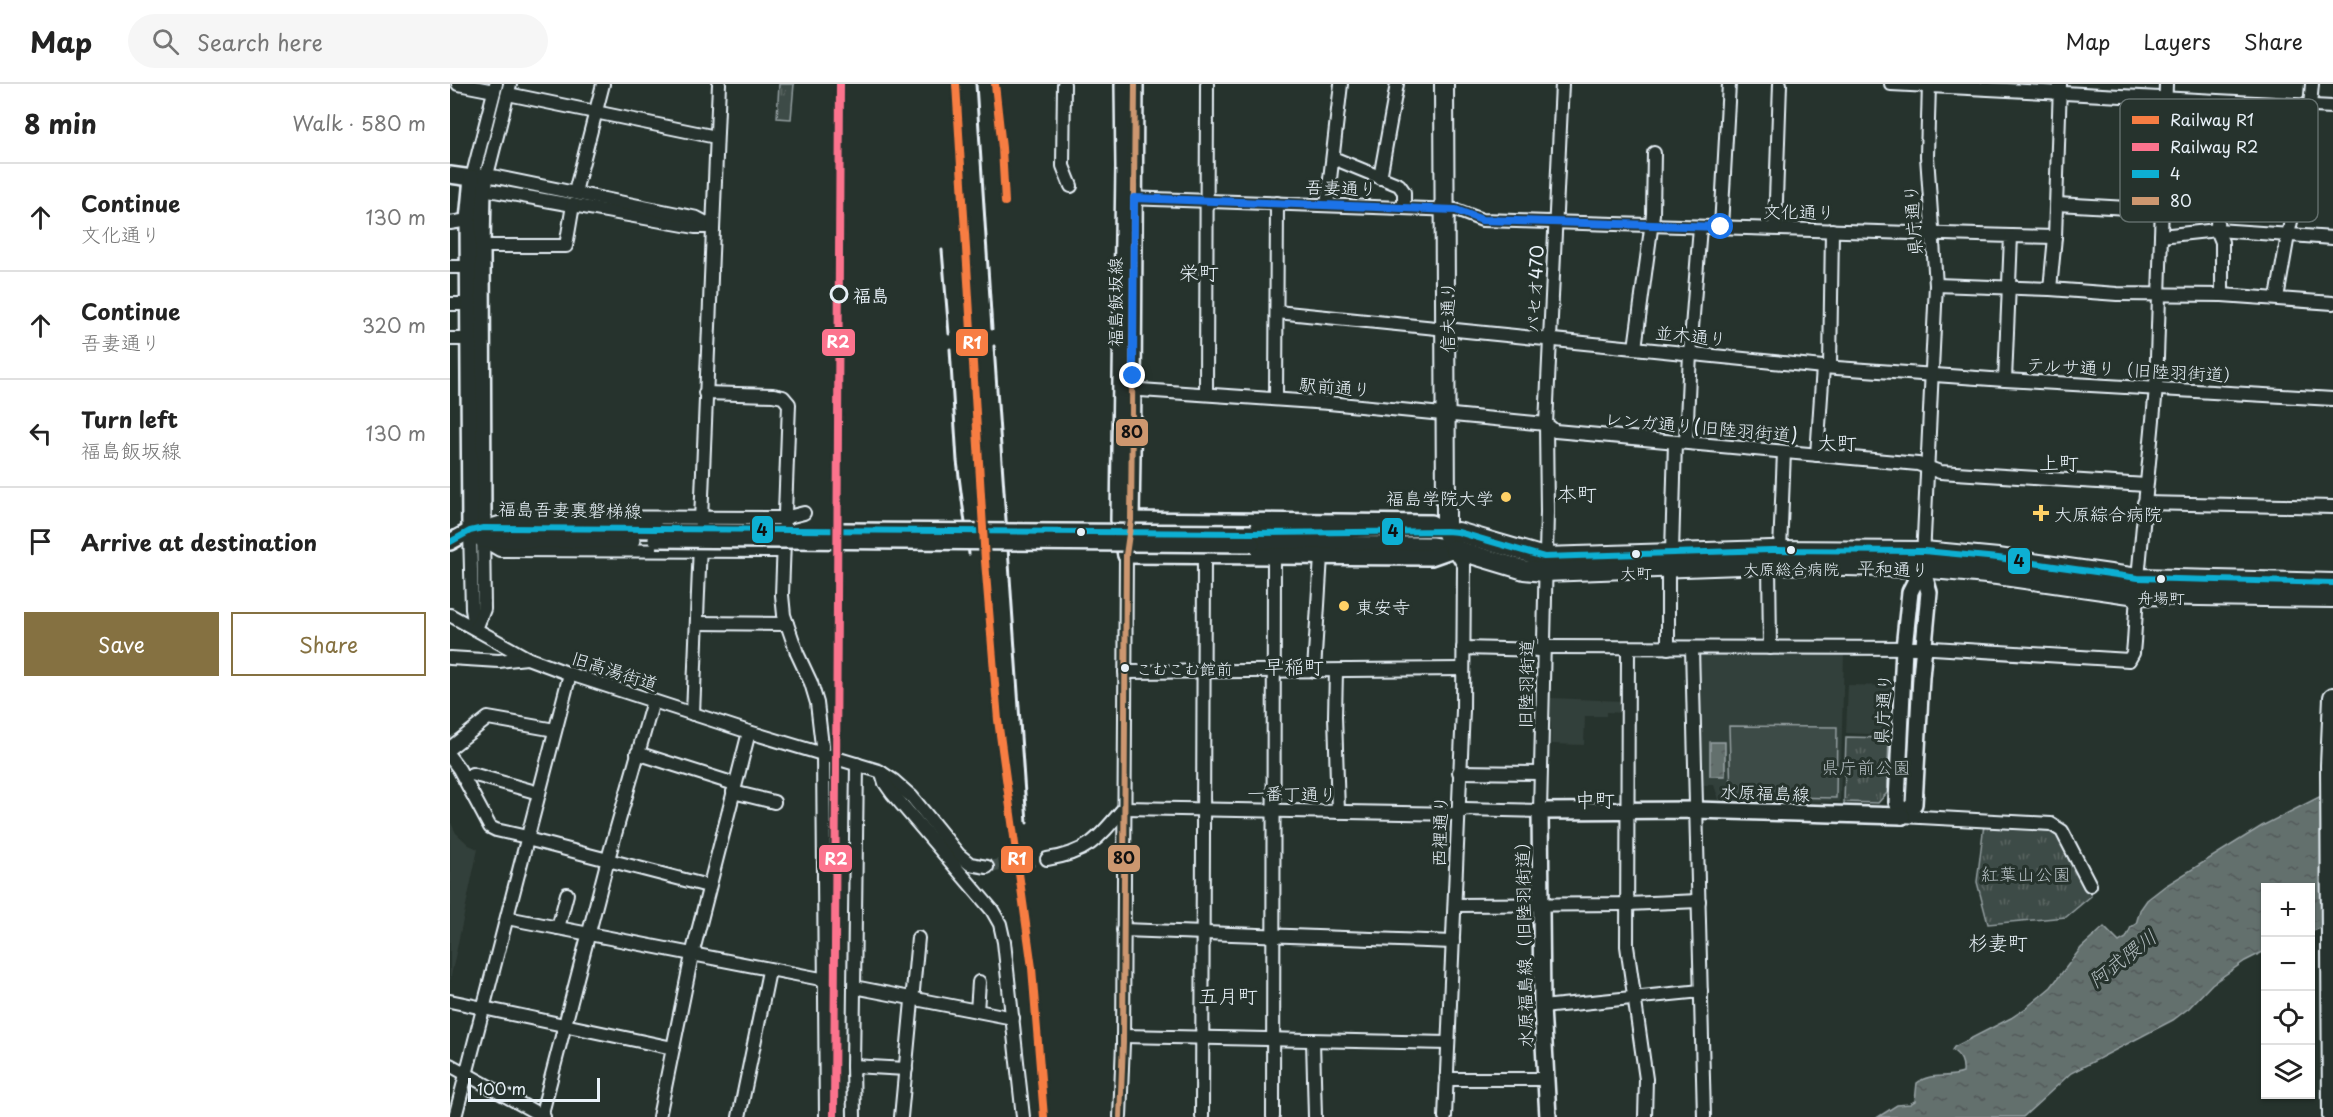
<!DOCTYPE html>
<meta charset="utf-8">
<style>
:root{--surface:#fff;--page:#f6f6f6;--text:#222;--muted:#767676;--line:#e0e0e0;--accent:#857141}
body{margin:0;font-family:"Playpen Sans","Klee One",sans-serif;background:var(--page);color:var(--text)}
.controls{position:absolute;right:18px;bottom:18px;display:grid;overflow:hidden;border-radius:0px;box-shadow:0 2px 4px #0004}
.controls button{width:54px;height:54px;display:grid;place-items:center;padding:0;border:0;border-bottom:2px solid var(--line);background:var(--surface);color:var(--text);font:30px sans-serif}
.scale{position:absolute;left:18px;bottom:15px;width:132px;box-sizing:border-box;padding-left:6px;border:3px solid #e8f1f8;border-top:0;font-size:16px;line-height:21px;white-space:nowrap;color:#e8f1f8;-webkit-text-stroke:4px #26332d;paint-order:stroke}
.stop{position:absolute;width:18px;height:18px;margin:-14px;border:4px solid #1a73e8;border-radius:50%;background:#fff}
.stop.end{background:#1a73e8;border-color:#fff;box-shadow:0 2px 6px #0008}
.list{margin:0;padding:0;list-style:none}
h2{display:flex;justify-content:space-between;align-items:center;height:78px;margin:0;padding:0 24px;font-size:26px}
h2 small{font-size:20px;font-weight:400;color:var(--muted)}
.list li{display:grid;grid-template-columns:39px 1fr auto;gap:18px;align-items:center;box-sizing:border-box;height:108px;padding:0 24px;border-top:2px solid var(--line)}
.list b{display:block;font-size:22px;white-space:nowrap}
.list p{margin:0;font-size:20px;white-space:nowrap;color:var(--muted)}
.list em{font-size:20px;font-style:normal;color:var(--muted)}
.actions{display:flex;gap:12px;padding:18px 24px}
.actions a{flex:1;padding:14px 0;border:2px solid var(--accent);border-radius:0px;text-align:center;font-size:21px;color:var(--accent)}
.actions .main{background:var(--accent);color:#fff}
.icon{flex:none;width:33px;height:33px;fill:none;stroke:currentColor;stroke-width:2;stroke-linecap:round;stroke-linejoin:round}
.map{position:relative;flex:none;width:1883px;height:1033px;overflow:hidden}
header{display:flex;align-items:center;gap:36px;box-sizing:border-box;height:84px;padding:0 30px;background:var(--surface);border-bottom:2px solid var(--line)}
header strong{font-size:28px}
nav{display:flex;gap:33px;margin-inline-start:auto;font-size:21px}
.search{width:420px;height:54px;background:var(--page);display:flex;align-items:center;gap:15px;box-sizing:border-box;padding:0 21px;border-radius:33px;color:var(--muted);font-size:22px}
main{display:flex}
aside{flex:1;background:var(--surface)}
.map>svg:first-child{display:block}
</style>
<header>
<strong>Map</strong>
<div class="search"><svg class="icon" aria-label="search" viewBox="0 0 24 24"><circle cx="10" cy="10" r="6"/><path d="M15 15l6 6"/></svg>Search here</div>
<nav><a>Map</a><a>Layers</a><a>Share</a></nav>
</header>
<main>
<aside>
<h2>8 min<small>Walk · 580 m</small></h2>
<ul class="list">
<li><svg class="icon" aria-label="ahead" viewBox="0 0 24 24"><path d="M12 20V5M6 11l6-6 6 6"/></svg><div><b>Continue</b><p>文化通り</p></div><em>130 m</em></li>
<li><svg class="icon" aria-label="ahead" viewBox="0 0 24 24"><path d="M12 20V5M6 11l6-6 6 6"/></svg><div><b>Continue</b><p>吾妻通り</p></div><em>320 m</em></li>
<li><svg class="icon" aria-label="left" viewBox="0 0 24 24"><path d="M17 20v-9H6M10 6l-5 5 5 5"/></svg><div><b>Turn left</b><p>福島飯坂線</p></div><em>130 m</em></li>
<li><svg class="icon" aria-label="arrive" viewBox="0 0 24 24"><path d="M6 21V4h12l-3 4 3 4H6"/></svg><div><b>Arrive at destination</b></div></li>
</ul>
<div class="actions"><a class="main">Save</a><a>Share</a></div>
</aside>
<div class="map">
<svg width="1883" height="1033" viewBox="0 0 1883 1033">
<defs>
<pattern id="park-tufts" width="24" height="20" patternUnits="userSpaceOnUse" patternTransform="scale(1.5)"><rect width="24" height="20" fill="#3e4b47"/><path d="M3 7l-1-3M5 7V3M7 7l1-3M15 17l-1-3M17 17v-4M19 17l1-3" fill="none" stroke="#5a6562"/></pattern>
<pattern id="water-ripples" width="26" height="14" patternUnits="userSpaceOnUse" patternTransform="scale(1.5)"><rect width="26" height="14" fill="#636f6d"/><path d="M2 4q2-2 4 0t4 0M15 11q2-2 4 0t4 0" fill="none" stroke="#535a5a"/></pattern>
</defs>
<rect width="100%" height="100%" fill="#26332d"/>
<filter id="ink" filterUnits="userSpaceOnUse"><feTurbulence type="fractalNoise" baseFrequency=".0167" numOctaves="2"/><feDisplacementMap in="SourceGraphic" scale="12" xChannelSelector="R" yChannelSelector="G"/><feConvolveMatrix kernelMatrix="1 2 1 2 8 2 1 2 1" color-interpolation-filters="sRGB"/></filter>
<g filter="url(#ink)">
<g fill="#333f3a">
<path d="M1249,570H1394L1390,718L1269,716L1264,701H1251Z"/>
<path d="M1398,601L1441,602L1439,651L1396,649Z"/>
<path d="M1101,614L1174,617V629L1156,628V632H1135L1134,661L1101,660Z"/>
<path d="M0,737L6,749L19,761L28,765L0,897Z"/>
</g>
<g fill="url(#park-tufts)" stroke="#939ea0" stroke-width="1.5">
<path d="M329,0H344L341,35L327,34Z"/>
<path d="M1396,653L1439,654L1437,709L1428,719L1394,718Z"/>
<path d="M1534,740L1599,744L1609,750L1641,812L1616,833L1538,840L1527,798Z"/>
</g>
<path fill="#3e4b47" stroke="#939ea0" stroke-width="1.5" d="M1279,642L1387,643L1386,714L1281,712Z"/>
<g fill="url(#water-ripples)" stroke="#98a3a5" stroke-width="1.5">
<rect x="1260" y="658" width="15" height="34"/>
<path d="M1883,706V839L1861,848L1860,804H1816L1815,867L1795,877L1762,900L1739,924L1723,936L1621,989L1573,1033H1428L1447,1021L1460,1020L1465,1017L1467,999C1480,988 1497,995 1513,989C1514,978 1511,972 1502,966L1504,963L1561,934L1576,924L1601,903L1631,864L1654,843L1669,858L1676,854L1681,843L1686,840L1690,826L1697,816L1715,802L1812,742Z"/>
</g>
<g fill="none" stroke-linecap="round" stroke-linejoin="round">
<path stroke="#43504b" stroke-width="12" stroke-dasharray="12 6" stroke-linecap="butt" d="M537,783L597,775"/>
<defs>
<g id="minor">
<path d="M8,0L44,7"/>
<path d="M46,0L22,94L33,105L245,143H263"/>
<path d="M60,0L37,91L247,134L262,142"/>
<path d="M614,0L613,82L621,102"/>
<path d="M1441,0L1883,23"/>
<path d="M58,10L266,53"/>
<path d="M883,74L949,101L954,108V124"/>
<path d="M930,94L947,0"/>
<path d="M125,108L153,0"/>
<path d="M677,114L1006,126L1032,136L1561,152L1555,296"/>
<path d="M1607,120L1713,126"/>
<path d="M877,121L891,0"/>
<path d="M0,139L18,136"/>
<path d="M1271,143L1279,0"/>
<path d="M1325,144L1330,0"/>
<path d="M1561,152L1605,153"/>
<path d="M1711,152L1767,146L1883,154"/>
<path d="M32,162H116L123,121"/>
<path d="M0,183H18"/>
<path d="M1486,201L1600,205L1667,210L1772,211L1883,219"/>
<path d="M1600,205L1605,153L1610,0"/>
<path d="M1772,211V158L1767,146L1768,87L1773,48L1774,18"/>
<path d="M1827,214L1838,151L1850,96L1855,27L1860,22L1862,0"/>
<path d="M0,220H18"/>
<path d="M827,228L1373,283L1555,296L1883,315"/>
<path d="M0,255H18"/>
<path d="M1185,264L1203,130L1204,69"/>
<path d="M1380,283L1382,146"/>
<path d="M676,305L879,319L1096,340"/>
<path d="M255,309L323,311L333,313L339,320L332,511L334,531L347,569L361,599L367,619L373,670L376,1033"/>
<path d="M756,310L757,0"/>
<path d="M826,315L827,119"/>
<path d="M1096,340L1105,347L1468,380L1490,388L1696,401"/>
<path d="M1236,358L1240,269L1250,143"/>
<path d="M1367,371L1373,283"/>
<path d="M1694,419L1883,423"/>
<path d="M20,447L22,525L25,544"/>
<path d="M33,456L50,466L333,467"/>
<path d="M1330,466L1334,368"/>
<path d="M1222,469L1225,358"/>
<path d="M1473,474L1486,201L1477,72L1479,0"/>
<path d="M1319,480L1320,564"/>
<path d="M0,531L77,574L120,590L299,648L429,687L444,697L462,713L509,771L520,780L537,783"/>
<path d="M247,539L337,540"/>
<path d="M26,545L34,525L33,444L69,433L334,434L354,429"/>
<path d="M1093,563L1483,564L1679,576L1683,569L1684,558L1688,494L1706,304L1716,0"/>
<path d="M1013,564L1093,566"/>
<path d="M1178,564L1177,862L1196,995L1195,1033"/>
<path d="M1218,564V484"/>
<path d="M1242,564L1254,1033"/>
<path d="M0,574L49,577L77,574"/>
<path d="M864,587L871,472"/>
<path d="M886,587L885,632L888,728"/>
<path d="M675,588L1013,585"/>
<path d="M243,630L269,0"/>
<path d="M0,664L38,634L105,646"/>
<path d="M187,669L285,700"/>
<path d="M0,673L9,685L40,743L46,746L77,753"/>
<path d="M1009,688L1090,689"/>
<path d="M432,689L435,699L442,709L542,826L550,840L554,858L573,1033"/>
<path d="M22,690L89,709"/>
<path d="M283,708L324,718"/>
<path d="M674,724L1008,730"/>
<path d="M1008,730L1015,725L1090,727L1097,428L1096,340L1112,0"/>
<path d="M1452,732L1601,740L1612,747L1640,801"/>
<path d="M77,755L258,802"/>
<path d="M597,775C638,769 649,754 674,724"/>
<path d="M1005,821L1177,820L1249,817"/>
<path d="M57,834L376,896"/>
<path d="M108,844L117,810"/>
<path d="M673,846L1003,858"/>
<path d="M404,903L563,934"/>
<path d="M0,917L223,964"/>
<path d="M1092,923L1251,907"/>
<path d="M527,927L529,898"/>
<path d="M673,952L998,959"/>
<path d="M863,956L865,1033"/>
<path d="M0,981L94,1033"/>
<path d="M403,982L456,985"/>
<path d="M996,995H1097"/>
<path d="M5,1033L120,590"/>
<path d="M91,1033L158,775L203,617"/>
<path d="M209,1033L242,871L299,648"/>
<path d="M289,1033L319,887"/>
<path d="M404,1033L403,982L407,680"/>
<path d="M451,1033L468,854"/>
<path d="M670,1033L673,959L676,471"/>
<path d="M752,1033L754,471"/>
<path d="M823,1033L824,472"/>
<path d="M995,1033L1013,626L1014,481L1004,465"/>
</g>
<g id="major">
<path d="M673,0L674,83L669,436L676,471"/>
<path d="M0,91L22,94L37,91L33,105L32,162L33,444"/>
<path d="M672,436L981,439L996,447"/>
<path d="M20,447L18,136L22,94"/>
<path d="M20,447L33,456H182"/>
<path d="M802,449H838"/>
<path d="M0,458L20,447L33,444L207,446"/>
<path d="M678,459L681,436L683,305L685,0"/>
<path d="M802,460L981,461L1001,464"/>
<path d="M676,471L981,473L1004,465"/>
<path d="M1452,732L1464,720L1471,593L1479,508L1472,484"/>
<path d="M1452,732L1447,718L1454,564L1460,508L1472,484"/>
<path d="M1098,1033L1092,923L1090,727L1246,726L1452,732"/>
</g>
<g id="highway">
<path d="M994,0L996,426V447L1004,465"/>
<path d="M1008,448L1094,473L1321,466L1474,467L1548,474L1688,494L1883,499"/>
<path d="M1004,465L1074,486L1094,488L1319,480L1472,484L1547,491L1687,511L1883,514"/>
<path d="M1882,1033L1880,681L1883,613"/>
</g>
</defs>
<use href="#minor" stroke="#e8f1f8" stroke-width="16"/>
<use href="#major" stroke="#e8f1f8" stroke-width="20"/>
<use href="#highway" stroke="#e8f1f8" stroke-width="22"/>
<use href="#minor" stroke="#26332d" stroke-width="12"/>
<use href="#major" stroke="#26332d" stroke-width="15"/>
<use href="#highway" stroke="#26332d" stroke-width="18"/>
<g stroke="#e8f1f8" stroke-width="3">
<path d="M526,0L542,245"/>
<path d="M492,166L499,250"/>
<path d="M544,262L577,739"/>
<path d="M500,265L507,377L519,470"/>
</g>
<defs>
<g id="major-bridge">
<path d="M390,447L802,449"/>
<path d="M206,455L802,460"/>
</g>
</defs>
<use href="#major-bridge" stroke="#e8f1f8" stroke-width="20" stroke-linecap="butt"/>
<use href="#major-bridge" stroke="#26332d" stroke-width="15"/>
<defs>
<path id="bus-1" d="M0,458L20,447L33,444L802,449L996,447L1008,448L1094,473L1321,466L1474,467L1548,474L1688,494L1883,499"/>
<path id="bus-2" d="M670,1033L673,959L676,471L681,436L685,0"/>
</defs>
<use href="#bus-1" stroke="#26332d" stroke-width="10"/>
<use href="#bus-2" stroke="#26332d" stroke-width="10"/>
<use href="#bus-1" stroke="#0dafd3" stroke-width="6"/>
<use href="#bus-2" stroke="#cd976f" stroke-width="6"/>
<defs>
<g id="rail-1">
<path d="M506,0L535,477L548,636L582,884L594,1033"/>
<path d="M545,0L552,64L555,118"/>
</g>
<path id="rail-2" d="M384,1033L390,0"/>
</defs>
<use href="#rail-1" stroke="#26332d" stroke-width="12"/>
<use href="#rail-2" stroke="#26332d" stroke-width="12"/>
<use href="#rail-1" stroke="#f77d43" stroke-width="8"/>
<use href="#rail-2" stroke="#fc738d" stroke-width="8"/>
</g>
</g>
<g fill="none" stroke-linecap="round" stroke-linejoin="round" filter="url(#ink)">
<path stroke="#1a73e8" stroke-width="8" d="M683,292L684,114L1006,126L1032,136L1271,143"/>
</g>
<circle fill="#26332d" stroke="#e8f1f8" stroke-width="3" cx="389" cy="210" r="8"/>
<g fill="#ffd166" stroke="#26332d" stroke-width="2">
<circle cx="1056" cy="413" r="6"/>
<path d="M1588 420h6v6h6v6h-6v6h-6v-6h-6v-6h6z"/>
<circle cx="894" cy="522" r="6"/>
</g>
<g fill="#e8f1f8" stroke="#26332d" stroke-width="2">
<circle cx="631" cy="448" r="5"/>
<circle cx="1341" cy="466" r="5"/>
<circle cx="1186" cy="470" r="5"/>
<circle cx="1711" cy="495" r="5"/>
<circle cx="675" cy="584" r="5"/>
</g>
<g text-anchor="middle" dominant-baseline="central" stroke-width="6" stroke-linejoin="round" paint-order="stroke">
<g font-size="16" fill="#e8f1f8" stroke="#26332d">
<text x="1341" y="484">大原総合病院</text>
<text x="1186" y="488">大町</text>
<text x="1711" y="513">舟場町</text>
<text x="686" y="584" text-anchor="start">こむこむ館前</text>
</g>
<g font-size="18" fill="#e8f1f8" stroke="#26332d">
<text transform="translate(891 103) rotate(2)">吾妻通り</text>
<text transform="translate(1349 127) rotate(1)">文化通り</text>
<text transform="translate(1462 136) rotate(-94)">県庁通り</text>
<text transform="translate(1084 205) rotate(-87)">パセオ470</text>
<text transform="translate(664 218) rotate(-90)">福島飯坂線</text>
<text transform="translate(996 233) rotate(-90)">信夫通り</text>
<text transform="translate(1241 251) rotate(6)">並木通り</text>
<text transform="translate(1684 285) rotate(3)">テルサ通り（旧陸羽街道）</text>
<text transform="translate(885 302) rotate(5)">駅前通り</text>
<text transform="translate(1251 342) rotate(5)">レンガ通り(旧陸羽街道)</text>
<text transform="translate(120 425) rotate(1)">福島吾妻裏磐梯線</text>
<text transform="translate(1443 484) rotate(2)">平和通り</text>
<text transform="translate(165 586) rotate(18)">旧高湯街道</text>
<text transform="translate(1075 600) rotate(-89)">旧陸羽街道</text>
<text transform="translate(1432 625) rotate(-87)">県庁通り</text>
<text transform="translate(1315 708) rotate(2)">水原福島線</text>
<text transform="translate(842 709) rotate(1)">一番丁通り</text>
<text transform="translate(989 747) rotate(-88)">西裡通り</text>
<text transform="translate(1073 856) rotate(-91)">水原福島線（旧陸羽街道）</text>
</g>
<g font-size="18" font-weight="bold" fill="#e8f1f8" stroke="#26332d" text-anchor="start">
<text x="403" y="210">福島</text>
</g>
<g font-size="18" fill="#e8f1f8" stroke="#26332d" text-anchor="start">
<text x="1044" y="413" text-anchor="end">福島学院大学</text>
<text x="1604" y="429">大原綜合病院</text>
<text x="906" y="522">東安寺</text>
</g>
<g font-size="18" fill="#b5bfc3" stroke="#26332d">
<text x="1416" y="682">県庁前公園</text>
<text x="1576" y="789">紅葉山公園</text>
</g>
<g font-size="20" fill="#e8f1f8" stroke="#26332d">
<text x="749" y="188">栄町</text>
<text x="1387" y="358">大町</text>
<text x="1609" y="378">上町</text>
<text x="1127" y="409">本町</text>
<text x="844" y="582">早稲町</text>
<text x="1145" y="715">中町</text>
<text x="1548" y="858">杉妻町</text>
<text x="778" y="911">五月町</text>
</g>
<g font-size="20" font-style="italic" fill="#b3bdc0" stroke="#26332d">
<text transform="translate(1672 874) rotate(-38)">阿武隈川</text>
</g>
</g>
<rect x="1670" y="15" width="198" height="123" rx="9" fill="#26332d" stroke="#606c6a" stroke-width="1.5"/>
<rect x="1682" y="32" width="27" height="8" fill="#f77d43"/>
<rect x="1682" y="59" width="27" height="8" fill="#fc738d"/>
<rect x="1682" y="86" width="27" height="8" fill="#0dafd3"/>
<rect x="1682" y="113" width="27" height="8" fill="#cd976f"/>
<g font-size="16" fill="#e8f1f8">
<text x="1720" y="42">Railway R1</text>
<text x="1720" y="69">Railway R2</text>
<text x="1720" y="96">4</text>
<text x="1720" y="123">80</text>
</g>
<g stroke="#26332d" stroke-width="2">
<rect x="371" y="244" width="35" height="29" rx="6" fill="#fc738d"/>
<rect x="505" y="244" width="34" height="29" rx="6" fill="#f77d43"/>
<rect x="665" y="334" width="34" height="29" rx="6" fill="#cd976f"/>
<rect x="301" y="431" width="23" height="29" rx="6" fill="#0dafd3"/>
<rect x="931" y="433" width="23" height="29" rx="6" fill="#0dafd3"/>
<rect x="1557" y="463" width="24" height="28" rx="6" fill="#0dafd3"/>
<rect x="657" y="760" width="34" height="29" rx="6" fill="#cd976f"/>
<rect x="368" y="760" width="35" height="29" rx="6" fill="#fc738d"/>
<rect x="550" y="761" width="34" height="29" rx="6" fill="#f77d43"/>
</g>
<g font-size="16" text-anchor="middle" font-weight="bold" fill="#fff">
<text x="388" y="264">R2</text>
<text x="522" y="265">R1</text>
<text x="386" y="781">R2</text>
<text x="567" y="781">R1</text>
</g>
<g font-size="16" text-anchor="middle" font-weight="bold" fill="#111">
<text x="682" y="354">80</text>
<text x="312" y="452">4</text>
<text x="943" y="453">4</text>
<text x="1569" y="483">4</text>
<text x="674" y="780">80</text>
</g>
</svg>
<div class="controls">
<button>+</button>
<button>−</button>
<button><svg class="icon" aria-label="locate" viewBox="0 0 24 24"><circle cx="12" cy="12" r="6"/><path d="M12 2v4M12 18v4M2 12h4M18 12h4"/></svg></button>
<button><svg class="icon" aria-label="layers" viewBox="0 0 24 24"><path d="M12 4l9 5-9 5-9-5zM3 14l9 5 9-5"/></svg></button>
</div>
<div class="scale">100 m</div>
<div class="stop" style="left:1271px;top:143px"></div>
<div class="stop end" style="left:683px;top:292px"></div>
</div>
</main>
